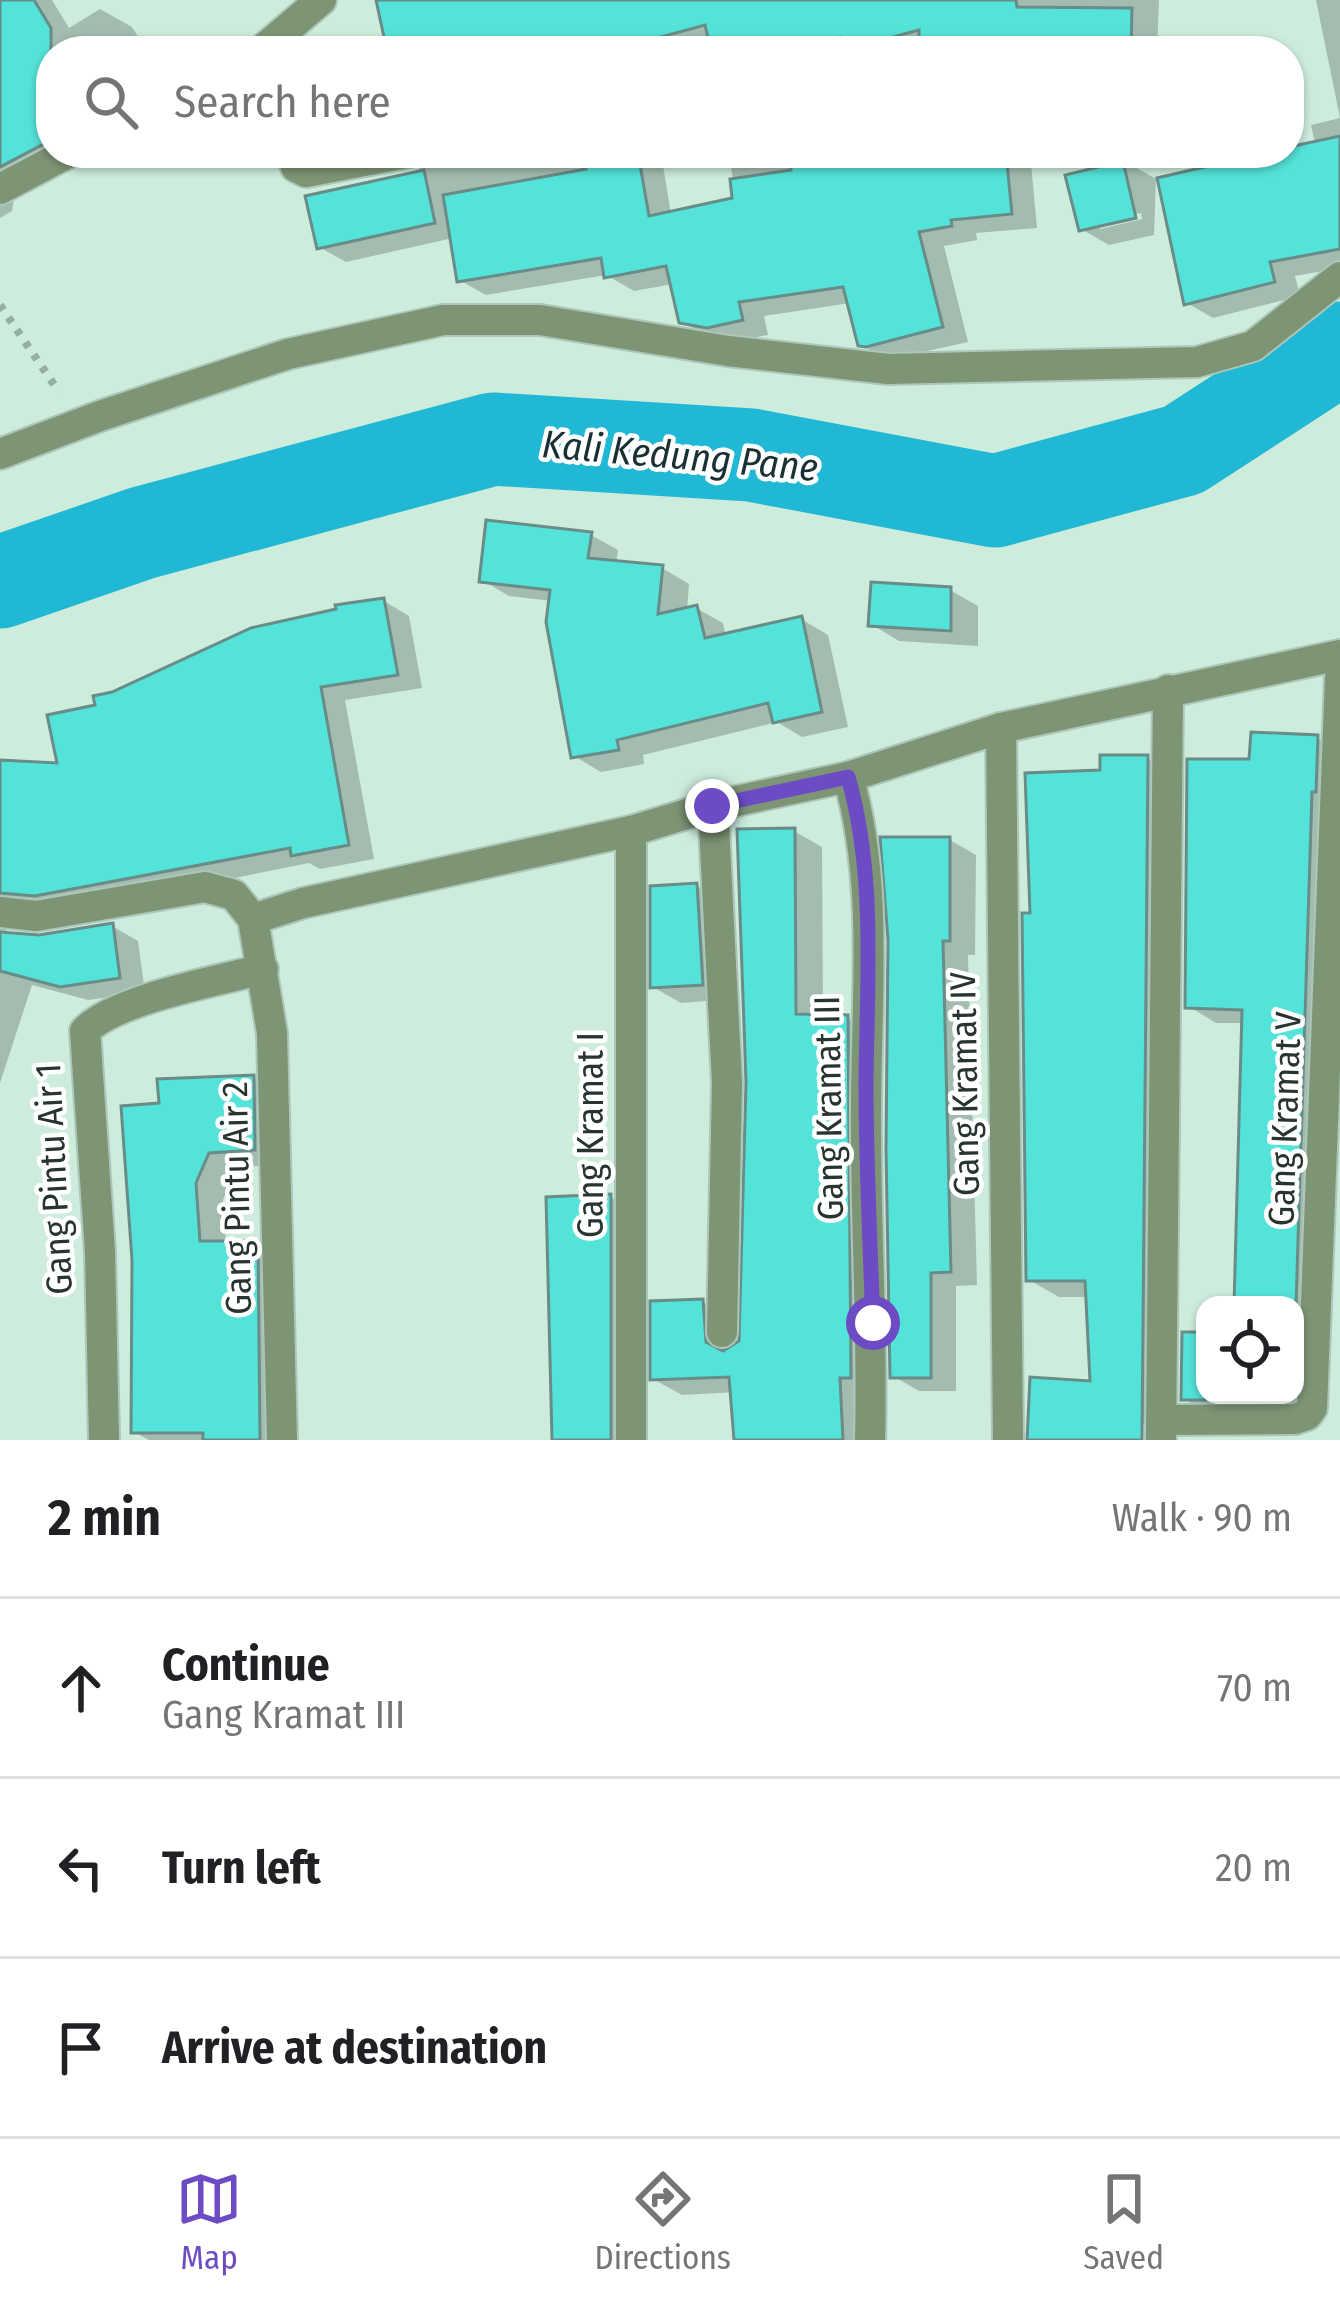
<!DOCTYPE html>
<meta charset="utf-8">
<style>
:root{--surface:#fff;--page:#f2f2f2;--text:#202124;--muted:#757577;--line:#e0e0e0;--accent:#6d4bc4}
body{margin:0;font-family:"Fira Sans Condensed",sans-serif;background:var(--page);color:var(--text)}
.controls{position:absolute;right:36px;bottom:36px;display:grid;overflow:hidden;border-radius:24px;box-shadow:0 3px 9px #0004}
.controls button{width:108px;height:108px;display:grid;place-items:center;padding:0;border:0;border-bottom:3px solid var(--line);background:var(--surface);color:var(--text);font:60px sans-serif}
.stop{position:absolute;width:36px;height:36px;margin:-27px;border:9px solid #6d4bc4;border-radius:50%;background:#fff}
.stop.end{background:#6d4bc4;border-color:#fff;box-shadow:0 3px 12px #0008}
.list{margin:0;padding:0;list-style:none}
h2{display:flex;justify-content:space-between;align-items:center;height:156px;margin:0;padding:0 48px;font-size:51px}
h2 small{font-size:39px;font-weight:400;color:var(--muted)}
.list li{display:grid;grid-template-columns:78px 1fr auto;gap:36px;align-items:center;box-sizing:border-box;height:180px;padding:0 48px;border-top:3px solid var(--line)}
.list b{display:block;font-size:45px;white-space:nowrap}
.list p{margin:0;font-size:39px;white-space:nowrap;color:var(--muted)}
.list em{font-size:39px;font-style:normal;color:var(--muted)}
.icon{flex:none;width:66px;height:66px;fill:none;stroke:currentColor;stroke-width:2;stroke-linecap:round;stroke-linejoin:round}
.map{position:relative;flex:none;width:1340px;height:1440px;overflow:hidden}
.search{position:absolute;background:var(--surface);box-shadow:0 3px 9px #0004;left:36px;right:36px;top:36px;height:132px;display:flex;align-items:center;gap:30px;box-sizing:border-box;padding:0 42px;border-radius:48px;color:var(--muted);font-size:45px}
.sheet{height:696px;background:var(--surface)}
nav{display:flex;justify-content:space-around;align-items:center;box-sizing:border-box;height:168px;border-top:3px solid var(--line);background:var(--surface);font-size:33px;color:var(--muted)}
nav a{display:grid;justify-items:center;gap:6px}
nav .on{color:var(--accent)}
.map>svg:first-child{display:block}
</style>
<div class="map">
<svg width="1340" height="1440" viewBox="0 0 1340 1440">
<rect width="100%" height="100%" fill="#cdecdc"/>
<g fill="#0003" fill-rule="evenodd">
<path d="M0,0H52L69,28L100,9L132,27L147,51H51V153H91L23,189L14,198L12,211L0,218Z"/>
<path d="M379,0H1159L1157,51H390Z"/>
<path d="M1316,0H1340V268L1295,276L1300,296L1213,318L1187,303L1278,153L1315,144L1311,125L1340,118Z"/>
<path d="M427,153H661L671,214L736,200L729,153H1030L1037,228L976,233L977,240L944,246L968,342L887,360L860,344L850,303L764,316L768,335L735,341L708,337L681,321L673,284L634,291L606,275L486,295L459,280L453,238L346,262L319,247L414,175L428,159Z"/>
<path d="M1128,163L1156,179L1154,235L1109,245L1081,229L1068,177ZM1141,213L1142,219L1100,229V223Z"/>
<path d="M591,535L618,550L616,564L662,568L689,584L687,610L696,608L723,623L726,637L801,619L828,635L848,727L802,737L777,722L643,755L644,764L601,772L574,756L552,601L509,596L482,580Z"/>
<path d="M950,590L978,606V646L899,641L871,624Z"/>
<path d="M384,601L409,616L422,688L345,700L374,859L320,869L309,863L6,924L7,935L39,938L112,926L138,941L145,992L88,1000L32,985L0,1083V763L60,766L98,708Z"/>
<path d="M1317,738L1340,751L1320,1414L1212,1415L1184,1399L1205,1335V1395H1295V1305H1237L1244,1023H1216L1188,1006L1252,762Z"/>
<path d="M1147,758L1178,775L1171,1424L1125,1423L1089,1297H1059L1029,1280L1034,916L1103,773Z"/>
<path d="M794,831L822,847L823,1018H847L876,1034L869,1440H737L736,1392L682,1395L653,1379L702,1302L731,1318L732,1349L742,1343Z"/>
<path d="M950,840L976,855L975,955H968L977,1285L956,1286V1391H919L893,1376Z"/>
<path d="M697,886L725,902L730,999L681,1003L653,987Z"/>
<path d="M253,1078L281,1094L283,1165L237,1167L223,1200L226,1244H257L285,1260L287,1440H149L134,1432L162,1106Z"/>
<path d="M611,1197L639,1213V1440H555Z"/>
</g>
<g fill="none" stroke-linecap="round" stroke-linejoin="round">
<path stroke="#20b8d4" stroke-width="93" d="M0,582L142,533L493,439L751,455L995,501L1183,450L1340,348"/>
</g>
<g fill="#54e3d9" stroke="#688c88" stroke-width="3">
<path d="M0,0H34L51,28V140L0,167Z"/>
<path d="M376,0H1016L1017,7L1132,8L1131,51H919V30L844,50L840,37L779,51H711L705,25L609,51H387Z"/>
<path d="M1340,136V249L1270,262L1275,282L1184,305L1157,178L1265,153H1289V147Z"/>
<path d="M638,153L649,216L732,198L730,179L791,170L790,164L834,153H1006L1012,214L951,220L952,226L919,232L943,327L866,347L858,346L843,287L739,302L743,320L707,328L679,323L666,266L604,278L601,258L457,282L443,195L586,169L585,162Z"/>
<path d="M1123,161L1136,218L1079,231L1065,175Z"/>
<path d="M424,170L435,223L317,249L305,196Z"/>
<path d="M486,520L592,532L588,558L663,565L658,614L697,605L705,638L802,616L822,712L773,723L768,703L617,740L619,750L571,758L546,622L550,590L479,582Z"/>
<path d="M871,582L951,587V631L868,626Z"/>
<path d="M384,598L398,675L321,687L349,845L291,856L290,848L35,896L0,893V760L57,763L47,715L95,705L93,696L112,692L251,628L336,609L335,605Z"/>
<path d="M1251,732L1318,735L1316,792H1312L1296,1305H1234L1242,1010L1185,1008L1187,759H1249Z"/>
<path d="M1100,755H1148L1142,1440H1027L1030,1377L1090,1381L1085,1281H1026L1022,913H1030L1025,773L1100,770Z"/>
<path d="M795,828L796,1014L848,1015L851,1378H840L843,1440H734L729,1377L650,1380V1301L703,1299L706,1342L723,1351L739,1341L746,1082L737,829Z"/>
<path d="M880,837H950V941H943L951,1272L931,1273V1378H890L886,1149L888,940Z"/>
<path d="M697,883L703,985L650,988V886Z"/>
<path d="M113,923L120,978L60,987L0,971V932L39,935Z"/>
<path d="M254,1075L255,1150L209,1153L196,1183L200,1241H258L260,1440H203V1433H131L132,1260L121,1106L159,1103L157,1079Z"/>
<path d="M611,1194V1440H552L546,1197Z"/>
<path d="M1182,1332H1205V1400H1181Z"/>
</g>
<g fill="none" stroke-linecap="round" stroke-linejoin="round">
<defs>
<g id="minor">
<path d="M261,51L321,0"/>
<path d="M291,153L296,167L306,172L406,153"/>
<path d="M0,189L68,153"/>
<path d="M0,454L100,416L288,354L443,320H540L728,351L888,369L1197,362L1253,346L1340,277"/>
<path d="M1001,728L1008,1440"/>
<path d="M848,777C879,882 866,999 866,1108C865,1219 873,1329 870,1440"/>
<path d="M713,806L727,1083L722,1332"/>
<path d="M0,912L36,916L205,887L234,895L253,919L272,1033L282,1440"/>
<path d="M253,919L303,903L631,831L713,806L848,777L1001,728L1340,655"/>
<path d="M1162,1420L1295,1419L1307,1415L1312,1408L1340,678"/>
<path d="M104,1440L100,1252L85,1031C115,999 218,981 263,969"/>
<path d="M631,1440V831"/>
<path d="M1161,1440L1168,690"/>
</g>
</defs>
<use href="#minor" stroke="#acc7b9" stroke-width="34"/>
<path stroke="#96afa2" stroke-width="8" stroke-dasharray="6 9" stroke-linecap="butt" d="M0,305L59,392"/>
<use href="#minor" stroke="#7d9575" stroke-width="30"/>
</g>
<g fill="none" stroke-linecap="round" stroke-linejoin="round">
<path stroke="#6d4bc4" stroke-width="15" d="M712,806L848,777C876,874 867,981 866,1082C866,1162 870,1243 873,1323"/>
</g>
<g text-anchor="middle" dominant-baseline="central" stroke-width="9" stroke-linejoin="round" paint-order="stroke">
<g font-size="36" fill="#28352e" stroke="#fff">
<text transform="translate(965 1084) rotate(-91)">Gang Kramat IV</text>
<text transform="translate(829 1108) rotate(-91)">Gang Kramat III</text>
<text transform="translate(1285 1119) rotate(-88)">Gang Kramat V</text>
<text transform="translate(591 1135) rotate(-90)">Gang Kramat I</text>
<text transform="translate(54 1179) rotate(-93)">Gang Pintu Air 1</text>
<text transform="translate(237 1198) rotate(-91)">Gang Pintu Air 2</text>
</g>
<g font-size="39" font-style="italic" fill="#193035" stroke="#fff">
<text transform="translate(680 456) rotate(5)">Kali Kedung Pane</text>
</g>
</g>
</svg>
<div class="controls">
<button><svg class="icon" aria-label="locate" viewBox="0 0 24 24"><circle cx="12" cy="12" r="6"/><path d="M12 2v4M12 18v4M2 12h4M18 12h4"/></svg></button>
</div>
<div class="stop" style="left:873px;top:1323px"></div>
<div class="stop end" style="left:712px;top:806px"></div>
<div class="search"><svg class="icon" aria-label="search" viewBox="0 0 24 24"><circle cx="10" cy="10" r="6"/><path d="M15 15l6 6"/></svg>Search here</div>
</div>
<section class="sheet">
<h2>2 min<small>Walk · 90 m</small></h2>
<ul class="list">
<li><svg class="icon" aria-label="ahead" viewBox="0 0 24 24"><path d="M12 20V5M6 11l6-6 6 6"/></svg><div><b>Continue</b><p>Gang Kramat III</p></div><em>70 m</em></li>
<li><svg class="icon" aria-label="left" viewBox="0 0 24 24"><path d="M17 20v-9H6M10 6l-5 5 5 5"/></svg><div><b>Turn left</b></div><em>20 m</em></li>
<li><svg class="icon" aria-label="arrive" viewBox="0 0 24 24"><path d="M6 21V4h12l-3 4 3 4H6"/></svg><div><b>Arrive at destination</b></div></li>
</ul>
</section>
<nav>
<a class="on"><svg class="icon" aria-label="map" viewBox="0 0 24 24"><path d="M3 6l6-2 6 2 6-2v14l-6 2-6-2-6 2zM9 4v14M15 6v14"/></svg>Map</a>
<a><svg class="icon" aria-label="directions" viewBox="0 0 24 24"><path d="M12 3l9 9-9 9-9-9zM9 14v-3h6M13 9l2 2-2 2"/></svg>Directions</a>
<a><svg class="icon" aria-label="saved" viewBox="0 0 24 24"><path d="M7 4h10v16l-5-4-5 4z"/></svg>Saved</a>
</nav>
